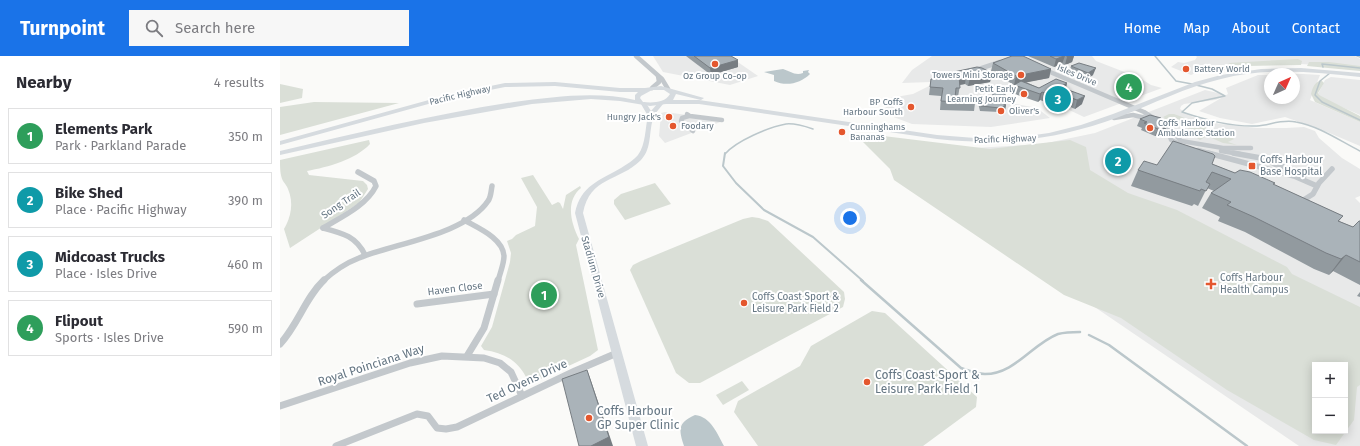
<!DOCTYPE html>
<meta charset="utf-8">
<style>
:root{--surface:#fff;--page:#f7f7f7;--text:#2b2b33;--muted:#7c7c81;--line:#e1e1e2;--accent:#1a73e8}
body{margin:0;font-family:"Fira Sans",sans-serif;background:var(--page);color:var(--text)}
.controls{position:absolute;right:12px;bottom:12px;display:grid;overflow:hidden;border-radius:0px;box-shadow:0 2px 10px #0003}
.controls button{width:36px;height:36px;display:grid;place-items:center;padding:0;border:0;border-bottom:1px solid var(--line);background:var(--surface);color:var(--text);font:20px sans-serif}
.compass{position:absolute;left:984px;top:12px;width:36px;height:36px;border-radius:50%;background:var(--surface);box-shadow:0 2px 10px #0003;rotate:45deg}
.you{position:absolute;left:570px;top:162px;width:14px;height:14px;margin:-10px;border:3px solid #fff;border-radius:50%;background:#1a73e8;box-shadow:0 0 0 6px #1a73e833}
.badge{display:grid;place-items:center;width:26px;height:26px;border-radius:50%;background:var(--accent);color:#fff;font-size:13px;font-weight:700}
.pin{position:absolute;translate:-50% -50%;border:2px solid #fff;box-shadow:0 1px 4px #0006}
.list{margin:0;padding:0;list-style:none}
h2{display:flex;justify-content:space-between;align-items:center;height:52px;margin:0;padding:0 16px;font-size:17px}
h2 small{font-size:13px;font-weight:400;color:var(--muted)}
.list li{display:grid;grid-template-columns:26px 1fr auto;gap:12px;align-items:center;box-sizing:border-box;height:56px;margin:0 8px 8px;padding:0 8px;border:1px solid var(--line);border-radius:0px}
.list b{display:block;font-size:15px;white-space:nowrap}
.list p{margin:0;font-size:13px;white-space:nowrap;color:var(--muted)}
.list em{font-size:13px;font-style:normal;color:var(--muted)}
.icon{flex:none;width:22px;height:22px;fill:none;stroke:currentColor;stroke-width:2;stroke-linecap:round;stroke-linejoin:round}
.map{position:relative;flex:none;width:1080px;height:390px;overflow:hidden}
header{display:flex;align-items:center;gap:24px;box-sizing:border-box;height:56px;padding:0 20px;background:var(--accent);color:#fff}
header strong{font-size:19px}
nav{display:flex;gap:22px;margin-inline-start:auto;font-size:14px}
.search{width:280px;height:36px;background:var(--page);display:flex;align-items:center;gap:10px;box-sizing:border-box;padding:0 14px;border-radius:0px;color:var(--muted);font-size:15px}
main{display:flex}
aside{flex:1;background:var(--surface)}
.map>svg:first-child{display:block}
</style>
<header>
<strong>Turnpoint</strong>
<div class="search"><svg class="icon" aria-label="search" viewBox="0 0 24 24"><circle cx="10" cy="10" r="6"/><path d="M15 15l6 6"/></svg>Search here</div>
<nav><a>Home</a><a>Map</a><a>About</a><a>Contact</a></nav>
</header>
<main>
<aside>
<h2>Nearby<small>4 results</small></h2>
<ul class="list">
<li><span class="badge" style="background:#2e9e5b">1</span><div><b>Elements Park</b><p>Park · Parkland Parade</p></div><em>350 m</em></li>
<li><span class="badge" style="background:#0f9aa8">2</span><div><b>Bike Shed</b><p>Place · Pacific Highway</p></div><em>390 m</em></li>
<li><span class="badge" style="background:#0f9aa8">3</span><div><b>Midcoast Trucks</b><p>Place · Isles Drive</p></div><em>460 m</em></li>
<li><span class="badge" style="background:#2e9e5b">4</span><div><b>Flipout</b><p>Sports · Isles Drive</p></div><em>590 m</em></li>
</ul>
</aside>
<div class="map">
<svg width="1080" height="390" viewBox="0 0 1080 390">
<rect width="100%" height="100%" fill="#fafaf8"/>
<g fill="#e8e9e9" fill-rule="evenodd">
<path d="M373,0H449L478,20L450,29L383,16Z"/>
<path d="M652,0H812L816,5L860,22L871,29L882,32L804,61L785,52L787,51L732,29L721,31L717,29L715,31L725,37V46L757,52L770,62L711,71L632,68L603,57L610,42L633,38L653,28L651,26L622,27L632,14Z"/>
<path d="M916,0H1075L1080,3V11L980,6L930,11L911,19L891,11L898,6L904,7L915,4L917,1Z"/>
<path d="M1010,18H1024L1040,19L1030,44L1080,66V90L1047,76L1005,61L972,68L940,62L919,55L948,38L946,32L978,19H990V42H1014V18Z"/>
<path d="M1051,21L1080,24V59L1037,40L1045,24Z"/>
<path d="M925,34L942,38L943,41L935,44L904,48L901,50L900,53L913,61L940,68L977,72H1006L1024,71L1035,75L1039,82L1062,102L1080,113V140L1075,142L1080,147V390H1019L625,122L694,92L762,88L815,77ZM1035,309H1065V375H1035Z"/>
<path d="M385,56L436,63L443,65L385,87L379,80L381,57Z"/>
</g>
<g fill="#dadfd7" fill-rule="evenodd">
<path d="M1018,3L1022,5L1021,9L968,10L932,16L924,13L950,8L948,7Z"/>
<path d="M1029,6H1049L1080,10V15L1027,10Z"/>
<path d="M1041,24L1044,27L1038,37L1039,39L1080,60V66L1035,46L1031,38C1033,31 1034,27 1041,24Z"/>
<path d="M0,28L23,33L22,42L0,47Z"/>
<path d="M34,46L119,47L0,79V51Z"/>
<path d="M889,58H894L948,78L947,79L954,83L948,86L957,89L943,87L927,80L920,84L912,79L917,76L884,63L885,62L883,61Z"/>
<path d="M587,78L710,93L790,84L806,91L810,114L848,137L897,154L1007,211L1012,218L1080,251V329L1077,331L1074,364L1056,389L1034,384L947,334L841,262L784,239L614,124L610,113L577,80ZM1035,309H1065V375H1035Z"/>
<path d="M89,84L90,88C75,104 48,111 27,115L29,119L83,125L87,129L88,133L79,147L10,192L4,173C11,161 14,147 8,133C7,130 5,128 3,125C0,119 0,111 0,104Z"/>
<path d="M253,119L272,149L278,146L280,147L283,153L286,139L300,130L301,132C285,145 291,167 299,183L296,189L318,294L310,300L254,326L248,325C239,305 225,297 204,294L201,290L212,271L230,206L231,197L227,185L232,183L236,179L255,170L257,151L241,122Z"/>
<path d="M375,127L391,148L345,164L334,148V144L341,138Z"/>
<path d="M472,161L479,162L488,165L564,236L565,243L563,251L420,327H409L396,317L350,214L353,209L361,205L463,163Z"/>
<path d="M592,255L605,257L697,341L696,351L643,390H478L454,356L458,345L520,310L531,290Z"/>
<path d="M462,325L469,334L443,349L436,339Z"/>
</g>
<g fill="#bbc7cb">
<path d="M503,13C510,15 515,20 523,17V15L529,14L528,16L530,18C521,27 507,31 494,25V19L484,16Z"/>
<path d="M415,359C431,361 437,377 444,390H404C399,374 397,367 415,359Z"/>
</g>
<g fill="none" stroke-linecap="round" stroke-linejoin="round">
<g stroke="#bbc7cb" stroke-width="1.5">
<path d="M875,0L896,25L912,28"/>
<path d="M1077,0L1080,1"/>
<path d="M1043,11L1042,8L1080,12"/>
<path d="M1050,17L1040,25L1035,39L1042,46L1080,64"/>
<path d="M916,29L932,33L945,40L912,47L902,56C926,64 951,71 977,70C990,69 1002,63 1016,66C1039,70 1060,85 1080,95"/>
<path d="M445,98C456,85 489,71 506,68C515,67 524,70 533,73"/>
</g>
<path stroke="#bbc7cb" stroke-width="2" d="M445,97L443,110L456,127L484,154L533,181L583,225"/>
<g stroke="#bbc7cb" stroke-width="2.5">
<path d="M581,224L681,312C689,315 697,318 705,318C735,318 752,288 778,278C786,276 792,276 800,276"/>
<path d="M809,279L829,289L967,390"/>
</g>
<g stroke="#c3c8cc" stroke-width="4.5">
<path d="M356,0L382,23L388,33"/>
<path d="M763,13L864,56L889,72L901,85L943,92H971"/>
<path d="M696,14L720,6"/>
<path d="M372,32L379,26L378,20"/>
<path d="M407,58L410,60L442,64"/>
<path d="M409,60L402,62L401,65L413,75"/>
<path d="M834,62L853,59L870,63"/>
<path d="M885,72L889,77L891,84L900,88"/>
<path d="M918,94L932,98"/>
<path d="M941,95L960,98"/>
</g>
<g stroke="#c3c8cc" stroke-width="5.5">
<path d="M928,97L1014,120L1037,130"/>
<path d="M953,97L981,102L995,108L1000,112L995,114"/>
<path d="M997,108L1024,120"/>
<path d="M1022,145L1033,138L1039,127L1052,113"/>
<path d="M184,164C198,172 223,182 224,200C224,208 220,217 218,225"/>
<path d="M43,172C61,161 86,150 96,130L94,125L78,116"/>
<path d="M43,172C62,177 76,180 85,199"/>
<path d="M43,225C54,215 66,207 79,202C115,187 185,179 208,145C211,141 211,135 212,130"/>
</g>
<g stroke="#c3c8cc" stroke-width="7">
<path d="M137,248L214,238"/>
<path d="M0,288C18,269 25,242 44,224"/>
<path d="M187,300L204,272L218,224"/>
<path d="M0,350L130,307L162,300L204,302L220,307L231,316L242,340"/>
<path d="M56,390L137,358L148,360L157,372L166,373L177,371L295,315L337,297"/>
</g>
<path fill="#d6dbdf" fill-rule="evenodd" d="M364,46L366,47L371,55L378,47L383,48C380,52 376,56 374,60C368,75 373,91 361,104C339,126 310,120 303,157L368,390H356L295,157C301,129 319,125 341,112C347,108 354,104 358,99C366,88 365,72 368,60L361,48Z"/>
<path fill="#d6dbdf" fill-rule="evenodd" d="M1021,12L1080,17V21C1034,16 986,11 941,23C906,31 873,48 839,61C776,84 724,90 657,83L419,48H386L370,50L340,45L311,43L252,48L144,67L0,99V95C78,77 155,58 234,46C274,41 316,35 355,44V39L358,36H340L275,30L225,31L170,42L0,89V85L167,39L225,27L275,26L340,32H365L381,30L424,42L421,44L396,38L393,44H419L657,79L695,82H733L769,77L801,69L833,58L915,26L941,19L981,13ZM372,34H384L390,38C385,47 372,47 363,46L360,42L361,40Z"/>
</g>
<g fill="#929a9f">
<path d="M406,0H451L458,11L431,19Z"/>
<path d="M748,0H794L792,6L785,9L782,8L774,11Z"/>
<path d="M713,7L771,13L769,22L746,26L759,32L787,27L786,33L802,48L795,53L786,49L781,52L760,44L758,46L732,37L734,29L711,15Z"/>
<path d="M791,10L813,19L805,24L789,17Z"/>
<path d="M712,17L710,26L688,30L685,28L680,29L678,41L675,40V42L695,47L694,55L660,54L661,40L649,39L651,23Z"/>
<path d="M713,36L725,41L724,46L717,45L726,49L725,54L719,56L700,55L698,47L699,43H712Z"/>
<path d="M860,63L887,69L884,77L875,80L861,74L862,72L857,70Z"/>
<path d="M846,98L844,103L839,109L829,106L831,101Z"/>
<path d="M932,108L955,117L994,129L1063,160L1059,165L1073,171L1080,165V229L1053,215L1049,219L1034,213L965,176L938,165L940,161L922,152L931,137L934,135L927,132L918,150L914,148L912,150L851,130L858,114L877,109Z"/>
<path d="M1080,236V241L1077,240Z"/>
</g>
<g fill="#777d82">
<path d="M784,0H785L782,8L774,11L776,3Z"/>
<path d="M786,0H794L792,6L785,9L787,1Z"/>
<path d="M458,4V11L431,19L430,12Z"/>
<path d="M816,12L813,19L805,24L808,17Z"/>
<path d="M771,13L769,22L734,29L736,20Z"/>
<path d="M712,17L710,26L688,30L690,22Z"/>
<path d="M679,20H686L685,28L678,29Z"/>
<path d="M787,27L785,35L780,31Z"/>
<path d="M762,36L760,44L758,46L760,38Z"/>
<path d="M805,40L802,48L795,53L797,44Z"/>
<path d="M789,41L786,49L781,52L783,44Z"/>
<path d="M726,49L725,54L719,56L720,52Z"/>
<path d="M887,69L884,77L875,80L878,73Z"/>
<path d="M846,98L844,103L839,109L841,104Z"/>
<path d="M1066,199L1053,215L1049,219L1061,203Z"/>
<path d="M307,314L311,325L333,390H311Z"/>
</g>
<g fill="#aab3b9" stroke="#777d82">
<path d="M414,0H451L458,4L430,12Z"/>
<path d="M732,0H743L771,13L736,20L713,7Z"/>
<path d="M770,0H784L776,3Z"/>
<path d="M799,7L816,12L808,17L791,10Z"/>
<path d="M697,11L702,12L712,17L690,22L686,20H679L680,32H676L675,42H693L695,47L661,45L663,32L650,31L651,23H655V20Z"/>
<path d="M776,23L787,27L780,31L805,40L797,44L789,41L783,44L762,36L760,38L734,29L741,25L759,32Z"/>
<path d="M719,33L725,34V41L713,40V36Z"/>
<path d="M711,42L726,49L720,52L701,50L699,43Z"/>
<path d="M870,59L881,62L887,69L878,73L864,67L867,66L860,63Z"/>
<path d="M893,85L933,98L935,100L932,108L955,117L960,114L970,116L995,127L993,128L1063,160L1058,165L1073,171L1079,165H1080V206L1066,199L1061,203L1046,197L974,161L947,149L951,146L931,137L951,123L932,116L926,126L930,128L926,135L921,133L920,135L858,114L864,105L877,109Z"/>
<path d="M836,95L846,98L841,104L831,101Z"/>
<path d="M307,314L329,381L311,390H299L282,323Z"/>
</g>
<g fill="#e4572e" stroke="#fff" stroke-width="1.5">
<circle cx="435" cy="8" r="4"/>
<circle cx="906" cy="13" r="4"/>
<circle cx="741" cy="19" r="4"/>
<circle cx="744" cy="38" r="4"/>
<circle cx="631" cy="51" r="4"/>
<circle cx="721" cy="55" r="4"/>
<circle cx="389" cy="61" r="4"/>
<circle cx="393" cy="70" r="4"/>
<circle cx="870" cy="72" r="4"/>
<circle cx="562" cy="76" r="4"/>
<rect x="968" y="106" width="8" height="8" rx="2"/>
<path d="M929 222h4v4h4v4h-4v4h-4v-4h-4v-4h4z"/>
<circle cx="464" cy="247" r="4"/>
<circle cx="587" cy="326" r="4"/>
<circle cx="309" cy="362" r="4"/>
</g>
<g text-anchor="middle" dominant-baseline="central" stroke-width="4" stroke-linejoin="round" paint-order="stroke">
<g font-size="9" fill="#657683" stroke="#fff" text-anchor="start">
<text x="914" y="13">Battery World</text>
<text x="733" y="19" text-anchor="end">Towers Mini Storage</text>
<text x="435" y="20" text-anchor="middle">Oz Group Co-op</text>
<text x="736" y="33" text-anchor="end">Petit Early<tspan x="736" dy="10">Learning Journey</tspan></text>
<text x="623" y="46" text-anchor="end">BP Coffs<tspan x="623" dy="10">Harbour South</tspan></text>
<text x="729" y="55">Oliver's</text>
<text x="381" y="61" text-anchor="end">Hungry Jack's</text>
<text x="878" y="67">Coffs Harbour<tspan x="878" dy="10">Ambulance Station</tspan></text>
<text x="401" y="70">Foodary</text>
<text x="570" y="71">Cunninghams<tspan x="570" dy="10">Bananas</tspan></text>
</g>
<g font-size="9" fill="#657683" stroke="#fff">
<text transform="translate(797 19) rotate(23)">Isles Drive</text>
<text transform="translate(180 39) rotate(-13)">Pacific Highway</text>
<text transform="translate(725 83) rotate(-2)">Pacific Highway</text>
</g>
<g font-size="10" fill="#657683" stroke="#fff" text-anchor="start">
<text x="980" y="104">Coffs Harbour<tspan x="980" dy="12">Base Hospital</tspan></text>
<text x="940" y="222">Coffs Harbour<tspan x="940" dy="12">Health Campus</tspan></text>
<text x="472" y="241">Coffs Coast Sport &amp;<tspan x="472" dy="12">Leisure Park Field 2</tspan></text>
</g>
<g font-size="10" fill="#657683" stroke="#fff">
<text transform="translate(61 148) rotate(-34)">Song Trail</text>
<text transform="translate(313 211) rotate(74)">Stadium Drive</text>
<text transform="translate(175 233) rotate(-7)">Haven Close</text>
</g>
<g font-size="12" fill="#657683" stroke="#fff">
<text transform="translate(91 309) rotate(-18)">Royal Poinciana Way</text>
<text transform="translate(247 325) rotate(-25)">Ted Ovens Drive</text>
</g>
<g font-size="12" fill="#657683" stroke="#fff" text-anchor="start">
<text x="595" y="319">Coffs Coast Sport &amp;<tspan x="595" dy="14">Leisure Park Field 1</tspan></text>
<text x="317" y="355">Coffs Harbour<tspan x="317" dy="14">GP Super Clinic</tspan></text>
</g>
</g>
</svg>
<div class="controls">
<button>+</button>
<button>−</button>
</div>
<svg class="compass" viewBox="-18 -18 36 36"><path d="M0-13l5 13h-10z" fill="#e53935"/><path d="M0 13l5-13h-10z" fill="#7c7c81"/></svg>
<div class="you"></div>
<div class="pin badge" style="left:264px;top:239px;background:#2e9e5b">1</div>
<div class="pin badge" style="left:838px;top:105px;background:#0f9aa8">2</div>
<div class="pin badge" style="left:778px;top:43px;background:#0f9aa8">3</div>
<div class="pin badge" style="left:849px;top:31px;background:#2e9e5b">4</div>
</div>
</main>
